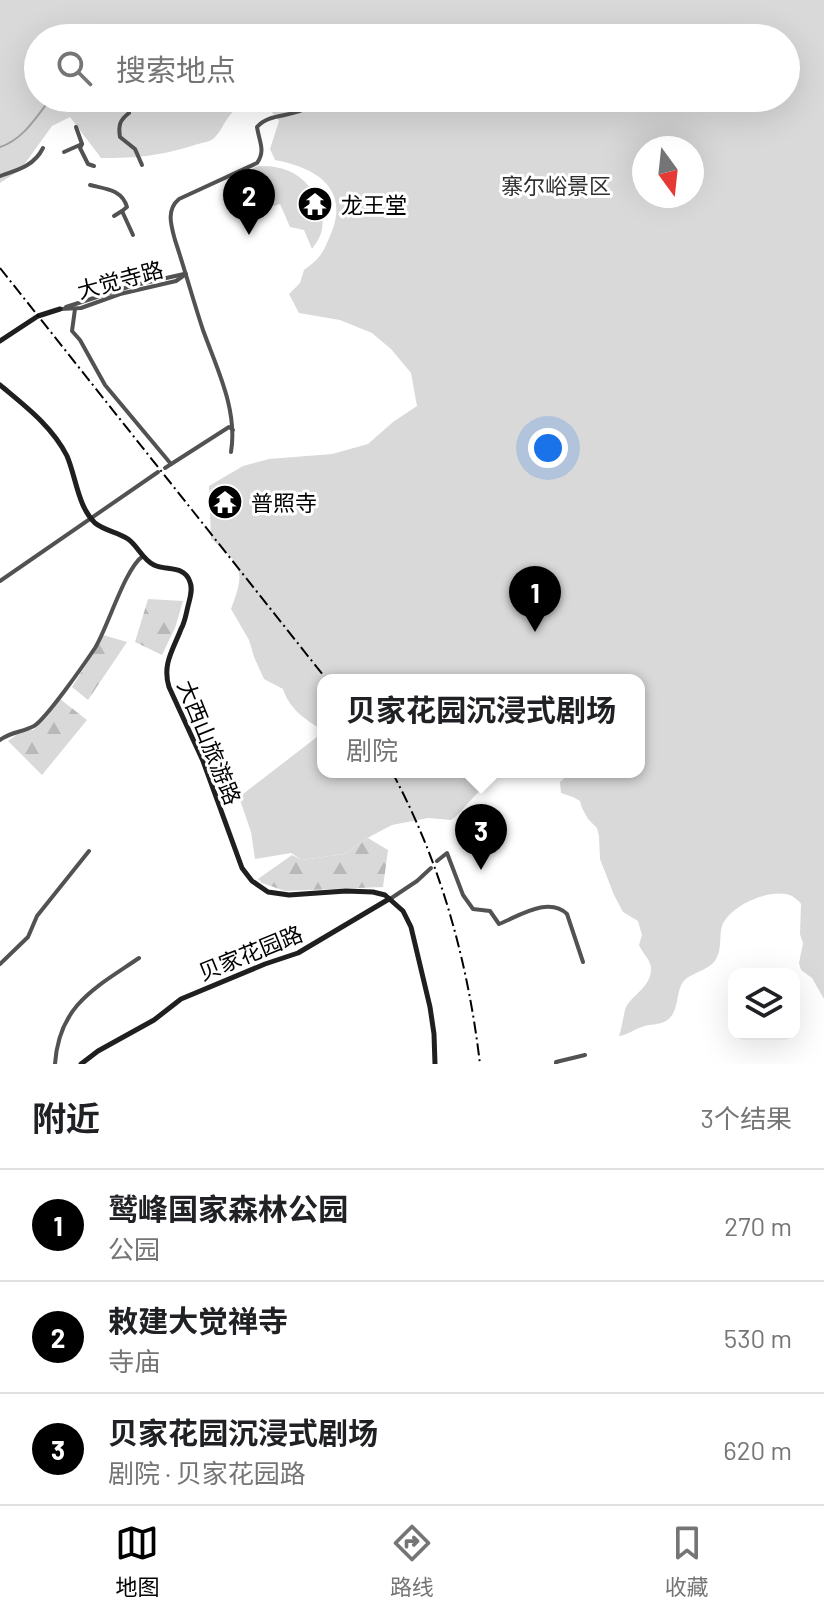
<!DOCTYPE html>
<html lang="zh">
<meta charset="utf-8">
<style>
:root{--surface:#fff;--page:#f6f6f6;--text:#202124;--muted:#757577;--line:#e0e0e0;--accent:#000}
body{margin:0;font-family:Barlow,"Noto Sans SC",sans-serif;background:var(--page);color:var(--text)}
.controls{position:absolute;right:24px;bottom:24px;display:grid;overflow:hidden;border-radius:16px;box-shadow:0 8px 32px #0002}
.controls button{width:72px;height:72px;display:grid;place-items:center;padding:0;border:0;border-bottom:2px solid var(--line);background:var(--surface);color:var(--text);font:40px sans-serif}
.compass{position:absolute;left:632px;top:136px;width:72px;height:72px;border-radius:50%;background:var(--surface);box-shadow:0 8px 32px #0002;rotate:165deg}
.you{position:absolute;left:548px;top:448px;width:28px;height:28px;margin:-20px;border:6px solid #fff;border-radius:50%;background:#1a73e8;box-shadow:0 0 0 12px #1a73e833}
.badge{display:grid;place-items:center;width:52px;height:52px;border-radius:50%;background:var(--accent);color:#fff;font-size:26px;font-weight:700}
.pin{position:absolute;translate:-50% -66px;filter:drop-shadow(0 2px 4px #0008)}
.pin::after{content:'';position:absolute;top:42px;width:28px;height:24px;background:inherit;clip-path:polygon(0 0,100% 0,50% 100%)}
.popup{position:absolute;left:317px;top:674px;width:328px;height:104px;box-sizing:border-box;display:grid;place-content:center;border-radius:16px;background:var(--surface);filter:drop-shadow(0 2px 6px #0005);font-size:26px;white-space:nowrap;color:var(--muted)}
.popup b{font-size:30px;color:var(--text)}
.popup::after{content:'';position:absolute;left:50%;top:100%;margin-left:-16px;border:16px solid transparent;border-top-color:var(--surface)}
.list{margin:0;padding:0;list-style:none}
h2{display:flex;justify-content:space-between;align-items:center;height:104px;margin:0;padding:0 32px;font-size:34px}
h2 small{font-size:26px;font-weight:400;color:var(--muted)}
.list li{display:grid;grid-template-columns:52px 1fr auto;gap:24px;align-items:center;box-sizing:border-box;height:112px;padding:0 32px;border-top:2px solid var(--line)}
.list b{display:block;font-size:30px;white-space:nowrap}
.list p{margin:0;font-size:26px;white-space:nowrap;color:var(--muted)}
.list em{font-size:26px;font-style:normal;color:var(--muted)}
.icon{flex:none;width:44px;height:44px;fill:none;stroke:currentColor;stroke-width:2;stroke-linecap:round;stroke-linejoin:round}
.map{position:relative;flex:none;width:824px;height:1064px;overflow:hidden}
.search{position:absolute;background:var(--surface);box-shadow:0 8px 32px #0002;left:24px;right:24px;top:24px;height:88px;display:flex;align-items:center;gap:20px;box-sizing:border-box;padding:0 28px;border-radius:44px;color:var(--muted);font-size:30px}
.sheet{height:440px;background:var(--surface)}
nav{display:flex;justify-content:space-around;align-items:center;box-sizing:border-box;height:112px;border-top:2px solid var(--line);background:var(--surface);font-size:22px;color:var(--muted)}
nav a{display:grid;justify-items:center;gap:4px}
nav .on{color:var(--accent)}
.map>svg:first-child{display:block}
</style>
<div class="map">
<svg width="824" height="1064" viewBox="0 0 824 1064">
<defs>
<pattern id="forest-firs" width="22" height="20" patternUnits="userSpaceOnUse" patternTransform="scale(2)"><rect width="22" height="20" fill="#d9d9d9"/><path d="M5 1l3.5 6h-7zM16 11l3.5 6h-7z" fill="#b8b8b8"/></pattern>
</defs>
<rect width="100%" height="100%" fill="#fff"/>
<g fill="url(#forest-firs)">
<path d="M148,599L183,601L175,628L162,655L135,642Z"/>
<path d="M103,635L127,642L88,700L72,687L100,643Z"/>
<path d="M60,699L87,720L42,775L8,741L23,730H33L47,717Z"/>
<path d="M368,838L388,850L383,887L285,891L262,883L258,879L292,855L302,860L344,854Z"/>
</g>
<g fill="#d9d9d9" fill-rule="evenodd">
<path d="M0,0H824V999L812,978L801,970L799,963L803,943L800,934L801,904C800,902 794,897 792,896C771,887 730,905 722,926C719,935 722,947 717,957C711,971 692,971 683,982C675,994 680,1012 666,1021C659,1025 649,1024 642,1027C634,1029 628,1035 619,1036C622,1027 623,1018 625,1010C630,995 652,988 651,968C651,960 642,953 639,945L642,935L638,921L623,912L614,895L600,859L599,836L597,828L588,819L582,808L580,801L573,797L561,793L560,782L571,772H639V680H323V772H493C488,784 480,790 471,800C464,807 460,814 451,820L428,818L392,825L371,836L344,854L302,860L291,853L255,859L251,832L239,797L317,737L321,729C304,719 289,708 283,689L264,679L254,657L249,640L231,609C246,569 242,566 211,539L209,486L243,466L269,459L332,454L368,444L393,422L417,406L411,373L391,349L372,333L340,320L299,313L289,294L300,283L304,270C320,258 322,255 330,236C351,189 317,168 275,160L270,149L279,121C270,108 259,99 242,106C226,112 224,130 213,139C209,142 200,143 195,145C159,156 138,158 101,158L70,117L52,126L21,169L0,183ZM38,38H786V98H38ZM644,148H692V196H644Z"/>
<path d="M258,166C290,165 310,178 320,208C325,225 323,235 312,249L304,230L290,227L280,204L274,206L267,199L241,209L229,179Z"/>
</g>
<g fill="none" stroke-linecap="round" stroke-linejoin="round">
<path stroke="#a0a0a0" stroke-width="2" d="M0,147C23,140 37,116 51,98"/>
<g stroke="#525252" stroke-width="4">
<path d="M130,98L129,113C120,120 118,125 120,137L135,149L142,165"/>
<path d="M76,127L82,144"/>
<path d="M64,152L82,144L80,148L88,164L94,166"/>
<path d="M0,176C18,170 34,166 43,148"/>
<path d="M90,185C105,189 122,189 127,207L122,211"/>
<path d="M114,216L122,211L133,235"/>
<path d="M66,307L131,286L184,274"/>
<path d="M60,309L81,308L120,294L176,281L186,274"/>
<path d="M75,309L72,331L80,340L105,385L171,464"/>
<path d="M231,452C238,410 217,369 203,330C193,300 185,270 175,240C171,225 166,210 179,199L257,163C266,151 259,141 257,127C270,112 293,118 308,107L310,98"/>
<path d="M165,468L229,427L233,430"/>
<path d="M0,581L158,472"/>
<path d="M0,740C10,732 23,732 34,726C46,719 85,663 95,648C108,627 125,568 143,556"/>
<path d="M437,861L447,853L463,895L473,909L490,911L499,924C519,916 549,896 567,914L583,962"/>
<path d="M390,899L417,881L431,868"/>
<path d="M0,964L28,937L37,916L89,851"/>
<path d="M55,1064C59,1005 95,988 139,958"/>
<path d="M556,1064V1062L585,1055"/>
</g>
<g stroke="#1f1f1f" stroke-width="5">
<path d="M0,341L38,316L60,309"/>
<path d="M0,385C25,406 52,426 67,456C76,477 78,507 95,523C105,531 118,532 128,539C138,546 142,559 154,565C166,571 185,565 190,582C193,589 190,598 188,606C186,614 185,622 181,629C173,650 162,664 169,687L203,761L242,868L252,881L268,892L289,895L346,891L373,892L385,895L403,911L411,927L430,1007L434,1034L435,1064"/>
<path d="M81,1064L98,1051L154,1020L181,999L265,964L298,953L389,899"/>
</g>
<g stroke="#000" stroke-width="2" stroke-dasharray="12 4 2 4" stroke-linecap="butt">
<path d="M0,268L327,680"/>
<path d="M392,772C441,863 468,962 480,1064"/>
</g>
</g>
<defs>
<symbol id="temple-disc" viewBox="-11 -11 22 22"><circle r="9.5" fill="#000" stroke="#fff"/><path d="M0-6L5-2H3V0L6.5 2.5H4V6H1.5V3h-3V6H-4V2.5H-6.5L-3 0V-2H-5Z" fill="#fff"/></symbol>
</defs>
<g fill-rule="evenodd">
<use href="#temple-disc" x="295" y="184" width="40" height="40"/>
<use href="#temple-disc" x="205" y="482" width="40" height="40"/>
</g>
<g text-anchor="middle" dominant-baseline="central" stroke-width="6" stroke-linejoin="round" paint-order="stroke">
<g font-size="22" fill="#303030" stroke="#fff">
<text x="556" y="185">寨尔峪景区</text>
</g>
<g font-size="22" fill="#000" stroke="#fff" text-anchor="start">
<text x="341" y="204">龙王堂</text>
<text x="251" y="502">普照寺</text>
</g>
<g font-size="22" fill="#000" stroke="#fff">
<text transform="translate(120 279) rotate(-15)">大觉寺路</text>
<text transform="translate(210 742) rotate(68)">大西山旅游路</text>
<text transform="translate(250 952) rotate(-22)">贝家花园路</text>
</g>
</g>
</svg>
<div class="controls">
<button><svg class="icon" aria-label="layers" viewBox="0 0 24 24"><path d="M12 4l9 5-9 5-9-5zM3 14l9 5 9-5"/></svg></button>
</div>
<svg class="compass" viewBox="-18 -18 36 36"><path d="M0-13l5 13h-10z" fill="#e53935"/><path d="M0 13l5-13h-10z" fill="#757577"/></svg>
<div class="you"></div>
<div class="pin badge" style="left:535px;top:632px">1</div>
<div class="pin badge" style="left:249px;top:235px">2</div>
<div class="pin badge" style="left:481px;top:870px">3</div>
<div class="popup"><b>贝家花园沉浸式剧场</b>剧院</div>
<div class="search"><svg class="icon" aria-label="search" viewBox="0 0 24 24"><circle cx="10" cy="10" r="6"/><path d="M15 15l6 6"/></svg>搜索地点</div>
</div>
<section class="sheet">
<h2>附近<small>3个结果</small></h2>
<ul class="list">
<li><span class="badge">1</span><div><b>鹫峰国家森林公园</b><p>公园</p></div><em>270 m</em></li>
<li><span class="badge">2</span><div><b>敕建大觉禅寺</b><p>寺庙</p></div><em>530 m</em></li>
<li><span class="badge">3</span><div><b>贝家花园沉浸式剧场</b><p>剧院 · 贝家花园路</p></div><em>620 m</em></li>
</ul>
</section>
<nav>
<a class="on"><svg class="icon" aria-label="map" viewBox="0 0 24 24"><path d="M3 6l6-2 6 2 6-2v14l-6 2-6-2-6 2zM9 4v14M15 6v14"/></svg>地图</a>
<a><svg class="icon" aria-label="directions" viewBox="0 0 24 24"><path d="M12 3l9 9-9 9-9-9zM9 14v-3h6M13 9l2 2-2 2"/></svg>路线</a>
<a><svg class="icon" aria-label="saved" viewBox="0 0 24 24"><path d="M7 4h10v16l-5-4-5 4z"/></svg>收藏</a>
</nav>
